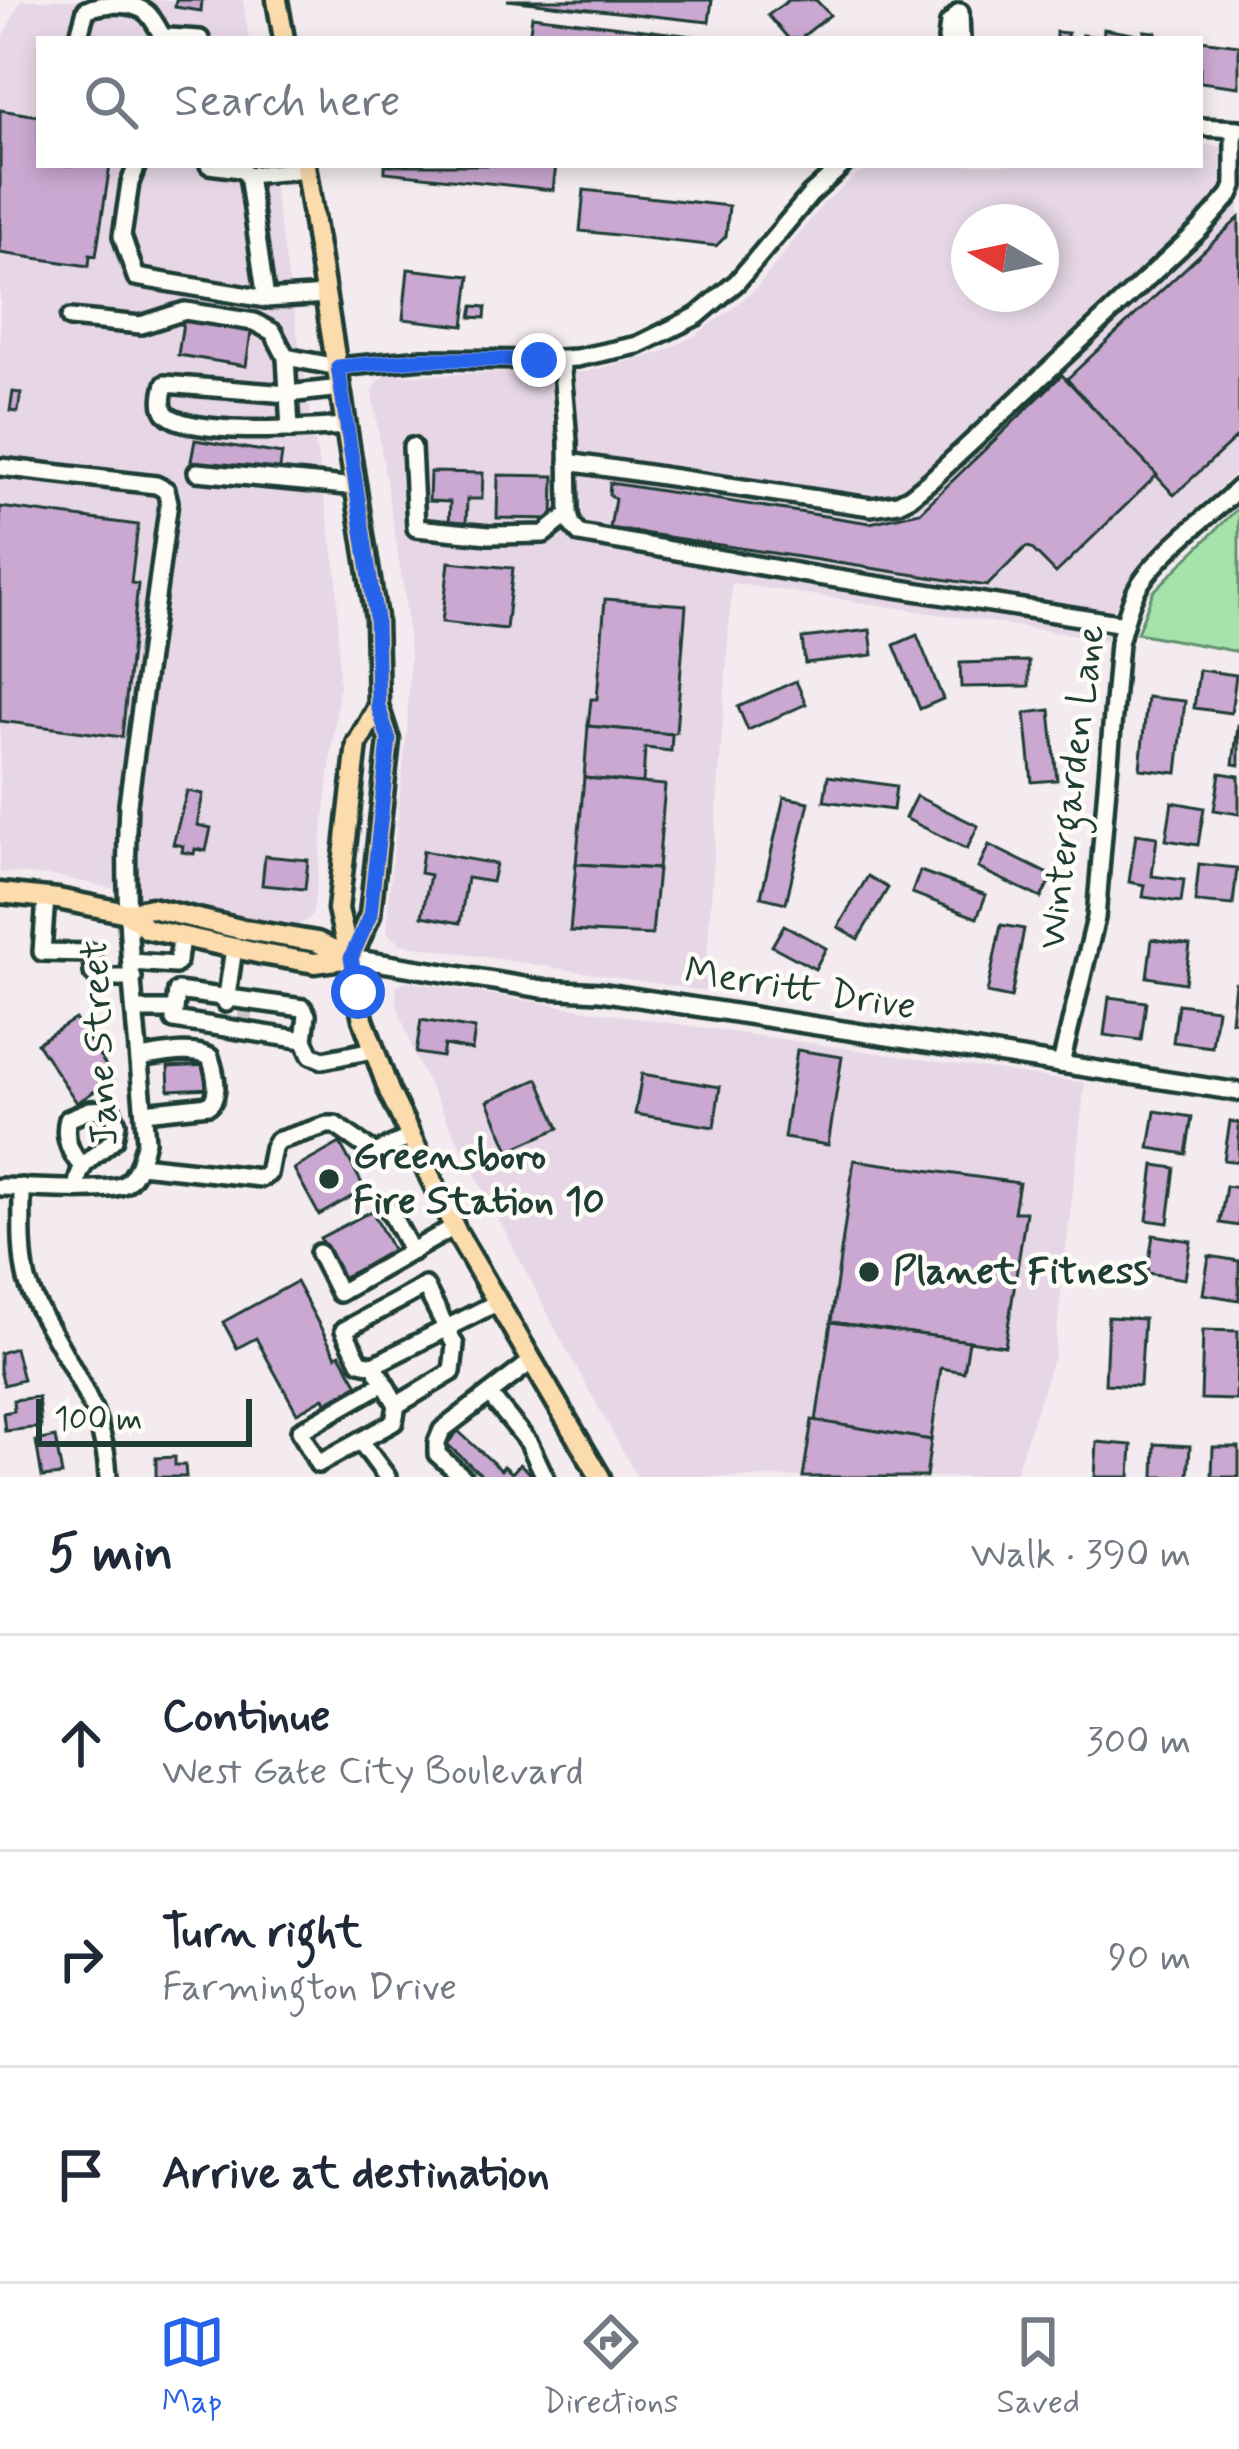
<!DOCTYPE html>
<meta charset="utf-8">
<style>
:root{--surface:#fff;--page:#f2f2f3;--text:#1f2937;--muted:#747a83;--line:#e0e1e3;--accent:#2563eb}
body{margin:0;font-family:Mynerve,sans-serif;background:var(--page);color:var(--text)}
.compass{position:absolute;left:951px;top:204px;width:108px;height:108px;border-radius:50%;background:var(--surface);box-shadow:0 6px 18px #0003;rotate:279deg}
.scale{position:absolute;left:36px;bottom:30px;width:216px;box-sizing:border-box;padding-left:12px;border:6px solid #1f3d34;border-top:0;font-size:33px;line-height:42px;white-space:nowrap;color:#1f3d34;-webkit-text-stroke:9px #fdfcf7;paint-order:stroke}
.stop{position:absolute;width:36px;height:36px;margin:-27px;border:9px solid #2563eb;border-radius:50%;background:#fff}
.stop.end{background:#2563eb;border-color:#fff;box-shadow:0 3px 12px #0008}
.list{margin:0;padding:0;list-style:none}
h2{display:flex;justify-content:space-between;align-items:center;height:156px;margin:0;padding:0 48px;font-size:51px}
h2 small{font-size:39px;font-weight:400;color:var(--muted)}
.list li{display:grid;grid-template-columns:78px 1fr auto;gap:36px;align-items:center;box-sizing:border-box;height:216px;padding:0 48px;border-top:3px solid var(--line)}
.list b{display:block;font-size:45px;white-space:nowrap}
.list p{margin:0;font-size:39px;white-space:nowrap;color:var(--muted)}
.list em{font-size:39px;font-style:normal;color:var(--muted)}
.icon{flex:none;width:66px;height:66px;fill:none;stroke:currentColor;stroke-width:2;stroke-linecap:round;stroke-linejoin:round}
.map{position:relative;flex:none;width:1239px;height:1477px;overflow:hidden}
.search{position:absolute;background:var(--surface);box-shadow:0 6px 18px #0003;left:36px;right:36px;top:36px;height:132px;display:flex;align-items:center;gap:30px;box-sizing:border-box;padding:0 42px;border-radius:0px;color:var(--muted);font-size:45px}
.sheet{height:804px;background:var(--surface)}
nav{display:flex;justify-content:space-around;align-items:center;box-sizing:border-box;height:168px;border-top:3px solid var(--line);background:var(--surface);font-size:33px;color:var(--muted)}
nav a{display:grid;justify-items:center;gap:6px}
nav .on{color:var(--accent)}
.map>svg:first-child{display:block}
</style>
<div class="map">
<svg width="1239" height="1477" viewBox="0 0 1239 1477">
<rect width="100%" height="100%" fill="#f3ebef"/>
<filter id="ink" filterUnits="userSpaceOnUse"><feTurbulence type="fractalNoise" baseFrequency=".00833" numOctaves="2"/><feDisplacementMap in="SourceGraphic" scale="24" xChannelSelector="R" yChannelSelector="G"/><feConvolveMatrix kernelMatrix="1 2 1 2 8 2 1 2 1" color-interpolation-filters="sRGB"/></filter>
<g filter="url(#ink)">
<g fill="#e7d7e6" fill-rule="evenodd">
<path d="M21,0H243L249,39H39V165H270L337,576L339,688L315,899L312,916L299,925L284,926L61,877L0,872V43Z"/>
<path d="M1200,145L1239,147V470L1154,547L1139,565L1115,607L1108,640L732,583L705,991L401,944L389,935L387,931L389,895L407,730L410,656L405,599L372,393L378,381L387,375L586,372L660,353L696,335L729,311L758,286L823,204L854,177L875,165H1200ZM969,222H1041V294H969Z"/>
<path d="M407,981L643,1019L1085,1083L1054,1356L1014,1477H637L565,1347L416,1060L397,1004L396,986Z"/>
</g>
<path fill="#a6e3aa" stroke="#62906f" stroke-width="3" d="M1239,507V652L1137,633L1153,592Z"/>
<g fill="#cba8d1" stroke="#1f3d34" stroke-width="3">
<path d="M176,0H202L201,11L175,7Z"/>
<path d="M507,0H712L709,22Z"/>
<path d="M789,0H816L830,15L803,36L805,39H789L768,15Z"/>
<path d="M532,16L709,38V39H529Z"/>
<path d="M1104,29L1144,36V31L1156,32L1155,39H1103Z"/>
<path d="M1056,32L1068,33L1066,37L1081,39L1082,35L1100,37L1099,39H1056Z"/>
<path d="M1200,40L1239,45V87L1200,82Z"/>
<path d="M0,110L39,116V165H110L96,256L90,255L89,266L0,253Z"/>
<path d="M385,165H556L553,190L385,172Z"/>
<path d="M584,190L729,206L726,236L716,246L580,231Z"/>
<path d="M1239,218V435L1174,495L1067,379Z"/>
<path d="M408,269L470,276L464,326L403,319Z"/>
<path d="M473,306L486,307L485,318L471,317Z"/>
<path d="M184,316L252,326L246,366L178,355Z"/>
<path d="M1062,375L1157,475L1056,573L1031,548L1026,547L987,586L610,528L615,499L609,494L610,483L870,523L920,512Z"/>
<path d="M13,392L21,393L18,412L10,411Z"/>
<path d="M195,440L282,454L279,475L191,461Z"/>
<path d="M430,472L483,473L482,499H467L466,526H449L450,502L429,501Z"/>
<path d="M498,475L554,476L553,519L497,518Z"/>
<path d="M0,507L138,525L131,583L138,584L122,737L0,721Z"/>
<path d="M449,562L513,568L506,629L442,622Z"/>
<path d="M605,599L686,605L676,732L672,734L588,726L591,699H597Z"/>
<path d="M870,630L873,655L805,663L802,638Z"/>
<path d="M917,635L943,699L920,709L894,645Z"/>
<path d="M1029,661V686L961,687L960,663Z"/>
<path d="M1199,670L1236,675L1231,713L1194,708Z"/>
<path d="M796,681L806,704L748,730L738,707Z"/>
<path d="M1147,697L1185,701L1177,773L1140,769Z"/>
<path d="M1050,710L1057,780L1032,782L1025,713Z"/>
<path d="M588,726L672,734L671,751L645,748L643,783L584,778Z"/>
<path d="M1238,726L1239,727V765L1233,764Z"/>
<path d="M1220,773L1239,776V814L1214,810Z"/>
<path d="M828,776L896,786L893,810L824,801Z"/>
<path d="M584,778L665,785L658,869L576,864Z"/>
<path d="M187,791L203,794L197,825L211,828L206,851L195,849L194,854L182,852L183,846L173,844Z"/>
<path d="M916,796L978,826L967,849L905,818Z"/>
<path d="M784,797L809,802L786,903L761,897Z"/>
<path d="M1172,802L1204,808L1198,845L1166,840Z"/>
<path d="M1136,834L1157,837L1152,876L1184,880L1181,902L1143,897L1145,885L1129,882Z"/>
<path d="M989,845L1052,876L1041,898L978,868Z"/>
<path d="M423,851L496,864L492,882L467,878L460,923L422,916L430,875L420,873Z"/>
<path d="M265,856L308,860L305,889L262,885Z"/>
<path d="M576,864L658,869L652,935L570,931Z"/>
<path d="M1199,864L1237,868L1233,905L1195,902Z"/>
<path d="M920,871L986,895L977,918L912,893Z"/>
<path d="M868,876L888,888L858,939L838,927Z"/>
<path d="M784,925L826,948L815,969L772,946Z"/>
<path d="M1001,925L1024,929L1011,998L987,993Z"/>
<path d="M1152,939L1190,945L1185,983L1147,977Z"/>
<path d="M1235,983L1239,984V1022L1231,1021Z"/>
<path d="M1109,997L1146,1002L1141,1040L1104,1035Z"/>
<path d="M1178,1004L1217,1009L1212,1047L1173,1042Z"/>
<path d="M75,1019L114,1078L77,1103L37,1043Z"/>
<path d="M421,1020L475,1029L472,1050L444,1045L442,1057L416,1053Z"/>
<path d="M797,1050L842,1057L828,1145L784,1138Z"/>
<path d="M211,1065L212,1088L169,1090L168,1067Z"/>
<path d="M642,1074L720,1087L714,1127L635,1114Z"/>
<path d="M538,1079L559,1128L509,1150L488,1101Z"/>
<path d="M1155,1111L1192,1117L1186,1154L1149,1148Z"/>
<path d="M1230,1121L1239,1123V1162L1224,1160Z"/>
<path d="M340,1143L365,1189L319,1215L294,1169Z"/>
<path d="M854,1160L1019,1183L1014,1212H1026L1005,1346L831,1322Z"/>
<path d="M1154,1165L1175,1168L1168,1223L1147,1220Z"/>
<path d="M1226,1186L1239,1188V1226L1220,1223Z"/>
<path d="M372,1211L394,1253L341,1278L320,1238Z"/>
<path d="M1153,1235L1191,1241L1185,1279L1147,1273Z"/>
<path d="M1209,1256L1239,1261V1300L1203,1294Z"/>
<path d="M296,1282L336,1356L340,1354L358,1385L326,1403L324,1398L297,1413L256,1338L237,1348L223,1322Z"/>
<path d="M1108,1317L1144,1319L1140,1386L1105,1384Z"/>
<path d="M831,1322L969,1341L964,1372L941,1368L931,1440L816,1421Z"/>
<path d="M1203,1330L1238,1331L1236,1400L1201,1399Z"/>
<path d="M15,1348L23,1380L4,1385L0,1370V1353Z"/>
<path d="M38,1397L41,1427L5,1431L3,1413L14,1411L13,1400Z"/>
<path d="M812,1420L931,1440L926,1477H803Z"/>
<path d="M458,1431L501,1470L504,1466L512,1473L520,1464L534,1477H484L447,1444Z"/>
<path d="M55,1437L62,1475L42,1477L36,1441Z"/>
<path d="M1097,1442L1132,1445L1130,1477H1095Z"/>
<path d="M1155,1444L1190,1446L1188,1477H1154Z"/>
<path d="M1213,1447H1239V1477H1212Z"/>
<path d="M175,1457V1465H185L186,1477H156V1458Z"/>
</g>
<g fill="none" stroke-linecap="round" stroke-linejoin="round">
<path stroke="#c9c8ca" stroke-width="15" stroke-dasharray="15 8" stroke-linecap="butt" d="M244,1023L247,1007"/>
<defs>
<g id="minor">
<path d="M78,39L86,10C102,3 133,1 147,13C154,19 159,31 164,39"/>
<path d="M166,39L169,37L200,39"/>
<path d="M947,39L949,23L960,12L961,39"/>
<path d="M1200,127L1239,129"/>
<path d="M137,165L130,183L122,236L136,277L266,299L326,295"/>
<path d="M209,165L240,169L248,175L305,170"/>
<path d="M248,175L266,299"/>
<path d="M70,318L141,325L185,311L254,322L273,332L286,357L338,367L423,359L539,360L577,358L638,345L697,316L737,282L810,195L843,165"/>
<path d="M286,357L290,429"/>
<path d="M561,359L568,441L569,514L572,525L580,534L818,576L1124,624"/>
<path d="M341,388L288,394L165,384C163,392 160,404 165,412C183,438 316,428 347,426"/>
<path d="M412,447L416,528L489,535L544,534L569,514"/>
<path d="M568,462L871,507L898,503L910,497L931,480L1200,229L1230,195L1234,186V129"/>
<path d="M0,467L156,485L166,490L169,502L128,804C122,916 137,1030 146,1141C142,1155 138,1175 125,1184C109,1194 24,1187 0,1187"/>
<path d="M197,472L357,487"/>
<path d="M46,898L42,952L92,953L93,973L98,978H133"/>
<path d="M351,958L543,989L600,992L1239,1092"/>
<path d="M132,962L175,965L178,961L181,937"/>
<path d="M226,1003L234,948"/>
<path d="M136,1010H175L174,1020L304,1040L307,1015L303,1008L177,991L175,1010"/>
<path d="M304,1040L311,1055L323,1060L373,1050"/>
<path d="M139,1058C161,1055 190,1047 210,1057C215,1072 221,1095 209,1105L144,1112"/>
<path d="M1061,1064L1096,918L1119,643C1124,625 1128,606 1137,589C1156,555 1210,515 1239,488"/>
<path d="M140,1165L261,1178L268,1174L273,1148L277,1141L327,1125H335L375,1153L410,1137"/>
<path d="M22,1187C22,1218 20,1251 27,1280C33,1301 45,1321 56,1339C82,1386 106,1422 108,1477"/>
<path d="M77,1188C77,1161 97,1156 114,1139L117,1123L111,1109L90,1110L68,1119C63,1136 70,1154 82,1166"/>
<path d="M388,1208L412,1252"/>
<path d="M319,1253L339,1293L454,1227"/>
<path d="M374,1365L498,1302"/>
<path d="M384,1383L300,1431L318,1464L394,1422L397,1405L452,1372L455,1345L425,1286L344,1330L360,1362L374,1365L397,1405"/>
<path d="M489,1394L529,1443L545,1477"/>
<path d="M361,1442L387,1477"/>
<path d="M463,1477L437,1454V1442L442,1430L532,1361"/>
</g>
<g id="major">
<path d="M277,0L284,39"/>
<path d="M305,165L376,618L378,706L389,740L370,915L351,958"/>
<path d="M378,706L357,744L338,909L363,1019L389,1091L457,1233L600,1477"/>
<path d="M0,893L58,899L127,913L151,908L240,929L317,942L351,958"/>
<path d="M127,913L147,929L262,954L315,963L351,958"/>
</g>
</defs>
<use href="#minor" stroke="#1f3d34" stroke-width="24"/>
<use href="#major" stroke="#1f3d34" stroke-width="27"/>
<use href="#minor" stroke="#fdfcf7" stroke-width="15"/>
<use href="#major" stroke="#fcdcac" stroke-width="18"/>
</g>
</g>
<g fill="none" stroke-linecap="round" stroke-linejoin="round" filter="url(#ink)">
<path stroke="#2563eb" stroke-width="15" d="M358,992L351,958L370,915L389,740L378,706L376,618L338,367L423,359L539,360"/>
</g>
<g fill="#1f3d34" stroke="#fdfcf7" stroke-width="4.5">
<circle cx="329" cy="1179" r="12"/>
<circle cx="869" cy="1272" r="12"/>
</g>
<g text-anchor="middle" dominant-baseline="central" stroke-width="9" stroke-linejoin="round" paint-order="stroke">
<g font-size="39" fill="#1f3d34" stroke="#fdfcf7">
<text transform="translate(1073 787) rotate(-83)">Wintergarden Lane</text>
<text transform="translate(800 990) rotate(9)">Merritt Drive</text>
<text transform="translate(101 1043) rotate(-93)">Jane Street</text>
</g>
<g font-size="39" font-weight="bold" fill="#1f3d34" stroke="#fdfcf7" text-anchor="start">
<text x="353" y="1157">Greensboro<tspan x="353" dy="45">Fire Station 10</tspan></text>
<text x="893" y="1272">Planet Fitness</text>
</g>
</g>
</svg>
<svg class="compass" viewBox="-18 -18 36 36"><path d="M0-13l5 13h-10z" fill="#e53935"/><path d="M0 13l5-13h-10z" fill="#747a83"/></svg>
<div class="scale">100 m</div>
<div class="stop" style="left:358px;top:992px"></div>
<div class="stop end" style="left:539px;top:360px"></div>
<div class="search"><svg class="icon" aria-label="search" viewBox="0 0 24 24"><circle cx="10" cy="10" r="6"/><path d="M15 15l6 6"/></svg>Search here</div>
</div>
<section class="sheet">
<h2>5 min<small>Walk · 390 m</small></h2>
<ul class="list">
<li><svg class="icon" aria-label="ahead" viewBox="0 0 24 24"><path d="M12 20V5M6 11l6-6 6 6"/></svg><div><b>Continue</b><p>West Gate City Boulevard</p></div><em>300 m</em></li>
<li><svg class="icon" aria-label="right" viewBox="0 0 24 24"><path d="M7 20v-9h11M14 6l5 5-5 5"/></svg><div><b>Turn right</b><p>Farmington Drive</p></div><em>90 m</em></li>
<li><svg class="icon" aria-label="arrive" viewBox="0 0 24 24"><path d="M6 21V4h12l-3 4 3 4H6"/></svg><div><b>Arrive at destination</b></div></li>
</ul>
</section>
<nav>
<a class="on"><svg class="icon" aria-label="map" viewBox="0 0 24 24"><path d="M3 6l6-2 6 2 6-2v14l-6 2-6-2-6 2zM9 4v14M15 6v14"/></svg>Map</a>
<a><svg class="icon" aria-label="directions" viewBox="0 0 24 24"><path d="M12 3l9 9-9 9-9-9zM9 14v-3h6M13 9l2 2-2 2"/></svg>Directions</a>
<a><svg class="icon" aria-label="saved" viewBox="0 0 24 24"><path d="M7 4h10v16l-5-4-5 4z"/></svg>Saved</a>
</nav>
